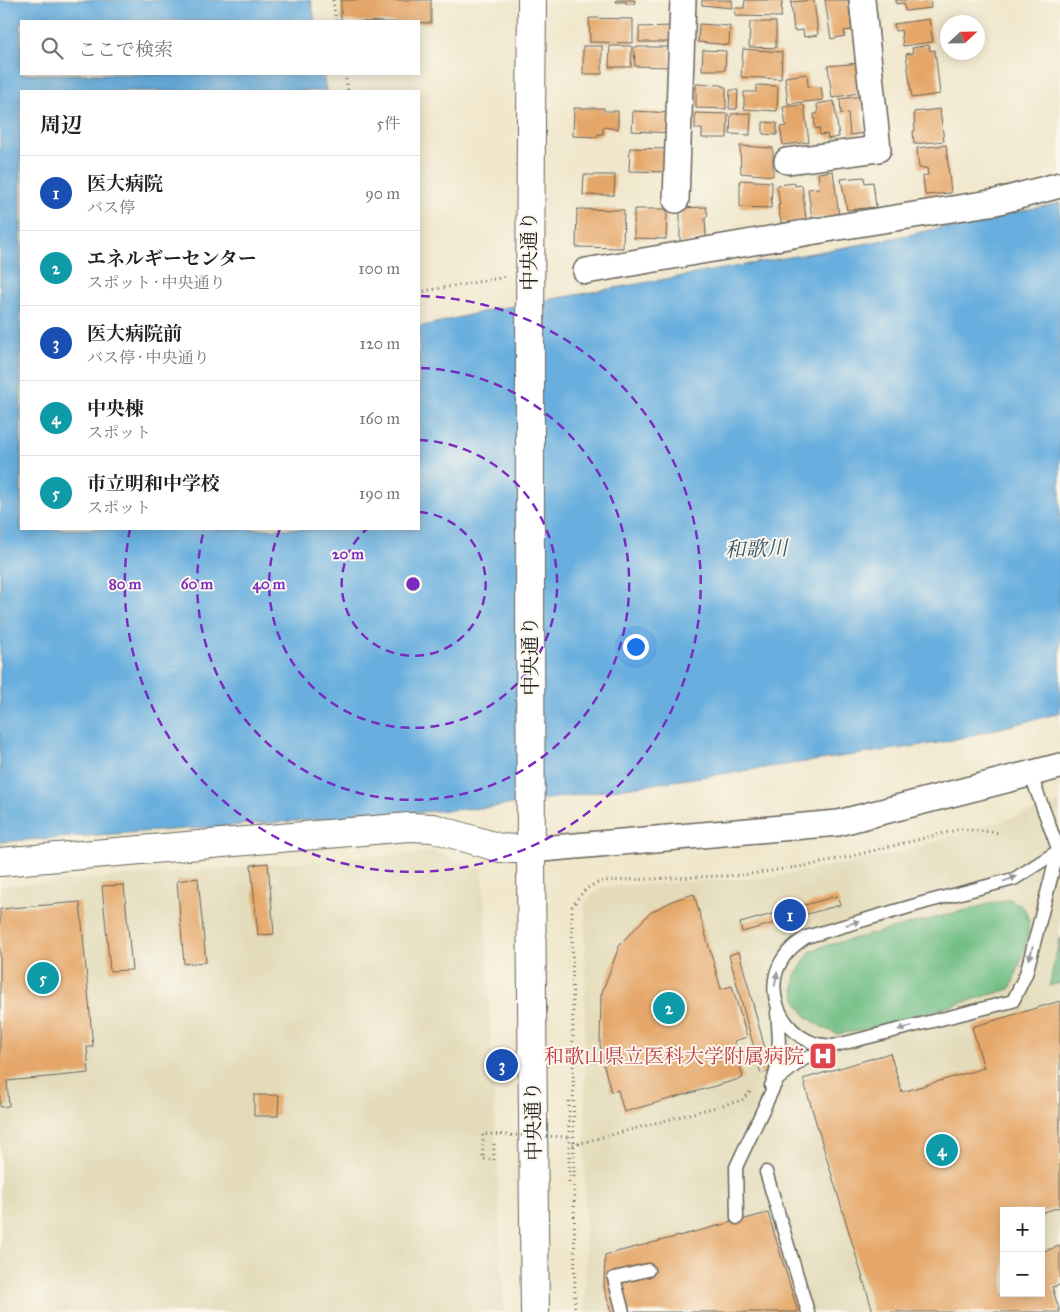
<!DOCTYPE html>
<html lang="ja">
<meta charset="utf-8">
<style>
:root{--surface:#fff;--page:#f2f2f2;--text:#222;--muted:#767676;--line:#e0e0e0;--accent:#d93025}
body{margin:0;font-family:"IM FELL Great Primer","Noto Serif JP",serif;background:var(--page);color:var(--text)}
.controls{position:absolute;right:15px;bottom:15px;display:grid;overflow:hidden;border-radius:0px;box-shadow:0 2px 12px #0003}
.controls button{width:45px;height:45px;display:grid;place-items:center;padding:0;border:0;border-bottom:1px solid var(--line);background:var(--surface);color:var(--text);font:25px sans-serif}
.compass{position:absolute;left:940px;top:15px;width:45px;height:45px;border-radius:50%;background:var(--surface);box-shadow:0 2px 12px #0003;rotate:68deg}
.you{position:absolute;left:635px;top:646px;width:18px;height:18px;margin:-12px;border:4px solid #fff;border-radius:50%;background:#1a73e8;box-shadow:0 0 0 8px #1a73e833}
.badge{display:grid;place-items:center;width:32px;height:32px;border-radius:50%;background:var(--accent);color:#fff;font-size:16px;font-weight:700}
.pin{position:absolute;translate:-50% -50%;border:2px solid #fff;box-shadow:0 1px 5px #0006}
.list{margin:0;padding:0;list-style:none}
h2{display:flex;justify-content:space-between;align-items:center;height:65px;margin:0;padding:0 20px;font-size:21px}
h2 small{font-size:16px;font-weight:400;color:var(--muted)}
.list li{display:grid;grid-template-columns:32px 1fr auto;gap:15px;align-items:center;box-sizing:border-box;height:75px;padding:0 20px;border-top:1px solid var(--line)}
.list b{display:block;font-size:19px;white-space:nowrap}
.list p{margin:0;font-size:16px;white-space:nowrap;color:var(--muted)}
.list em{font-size:16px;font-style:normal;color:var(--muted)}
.icon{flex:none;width:28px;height:28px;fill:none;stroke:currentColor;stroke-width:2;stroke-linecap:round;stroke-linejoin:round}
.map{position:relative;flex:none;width:1060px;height:1312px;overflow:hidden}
.search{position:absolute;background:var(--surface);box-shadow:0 2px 12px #0003;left:20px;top:20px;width:400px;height:55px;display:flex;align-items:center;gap:12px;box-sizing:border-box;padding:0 18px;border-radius:0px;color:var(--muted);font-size:19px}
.panel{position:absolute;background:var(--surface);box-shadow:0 2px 12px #0003;left:20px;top:90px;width:400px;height:440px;border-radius:0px}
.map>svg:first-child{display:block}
</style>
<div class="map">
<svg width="1060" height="1312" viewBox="0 0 1060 1312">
<rect width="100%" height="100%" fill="#fbf7ec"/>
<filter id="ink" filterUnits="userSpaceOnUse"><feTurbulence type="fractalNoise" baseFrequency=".02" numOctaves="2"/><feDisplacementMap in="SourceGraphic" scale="10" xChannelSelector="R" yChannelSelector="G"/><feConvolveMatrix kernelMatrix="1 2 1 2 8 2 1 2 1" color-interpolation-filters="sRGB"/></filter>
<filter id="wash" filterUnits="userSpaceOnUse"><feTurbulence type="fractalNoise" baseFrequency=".0096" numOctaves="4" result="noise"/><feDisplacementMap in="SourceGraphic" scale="20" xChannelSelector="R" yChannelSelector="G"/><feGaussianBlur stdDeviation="1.12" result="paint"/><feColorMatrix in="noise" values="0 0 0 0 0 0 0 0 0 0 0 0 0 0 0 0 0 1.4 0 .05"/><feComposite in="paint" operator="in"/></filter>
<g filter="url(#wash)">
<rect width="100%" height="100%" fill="#f0e7cc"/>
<g fill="#e3dbba" fill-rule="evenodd">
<path d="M1060,803V1312H585V902L602,887L773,877L892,855ZM1004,1211H1041V1293H1004Z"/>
<path d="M432,852L483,869L504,1312H0V886Z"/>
</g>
<g fill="#73bf87" stroke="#486e52">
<path d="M1009,899C1017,902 1026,908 1028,917C1032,933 1017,974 1010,989L870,1029L837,1034L822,1027L807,1017L797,1003L794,989L796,975L803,963L811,951L825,946Z"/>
<path d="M1060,937V983L1049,986Z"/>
</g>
<path fill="#68aede" stroke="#42657d" d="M0,0H311L315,21H21V74H323L326,91H21V529H419V327L491,310L869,243L1060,203V713L944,742L492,807L0,842Z"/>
<g id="blocks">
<g fill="#e5a769">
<path d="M341,0H431V23L341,21Z"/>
<path d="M617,0H635L634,4H626V2H616Z"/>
<path d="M702,0H732V8L702,5Z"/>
<path d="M745,0H782L781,17L735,16V8H744Z"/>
<path d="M814,0L818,35L804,37L803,30L794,31L791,2Z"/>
<path d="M825,0H848L852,30L844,31L845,36L831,39Z"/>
<path d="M896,0H930L931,8L905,11L904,3L896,4Z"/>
<path d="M589,18L633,19V43L590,42Z"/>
<path d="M929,19L933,42L903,46L901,30L895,31L894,24Z"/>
<path d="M750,22H776V48L749,47Z"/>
<path d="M699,24L730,26L729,45L698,42Z"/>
<path d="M672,26L671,42H639V27Z"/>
<path d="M929,45L930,51L935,50L940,94L912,98L906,54L913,53L912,48Z"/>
<rect x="583" y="46" width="19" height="28"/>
<path d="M610,46H632L631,67H609Z"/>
<path d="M634,47H670L671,67L635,66Z"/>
<path d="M743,49L782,52L781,79L741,77Z"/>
<path d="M703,50L726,51L725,70H702Z"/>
<path d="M859,63L863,92L832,98L828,66Z"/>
<path d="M807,74L808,86L821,87L823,100L788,104L785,77Z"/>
<path d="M696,84L722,85L723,87H726V109L696,108Z"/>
<path d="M757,85L778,86L777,111L744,109V92H756Z"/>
<path d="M730,90H738L737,109H729Z"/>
<path d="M862,96L863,108L861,109L864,133L850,135L848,113L841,114L840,99Z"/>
<path d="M834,101L839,137L828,139L827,134L820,135L819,128L815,129L814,114H818L817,104Z"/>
<path d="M804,105L809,142L783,145L780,127L786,126L783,107Z"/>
<path d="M574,108H604V111H618V129L603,127V134H598V137L573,136Z"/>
<path d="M940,109L944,141L914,144L913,131H915L914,112Z"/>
<path d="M633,111L673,113L672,133L632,131Z"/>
<path d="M695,113L728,114L727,138H702V129H695Z"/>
<path d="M751,113L750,135L730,134L731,114Z"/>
<path d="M763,122L777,123V135L763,134Z"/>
<path d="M946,145L951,193L925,195L923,176L928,175L927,168H919L917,148Z"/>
<path d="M740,146L773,148V176L741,173Z"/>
<path d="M630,148L668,149V172L629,171Z"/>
<path d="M833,171L839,215L812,219L808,189L820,188L818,173Z"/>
<path d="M584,175H615L614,195H583Z"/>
<path d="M864,177L865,183L873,182L876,207L847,210L841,179Z"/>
<path d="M740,180L772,182L771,208L740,207Z"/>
<path d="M795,183V186L802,185L806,220L781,223L778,205H780L777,185Z"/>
<path d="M706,207L708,216L705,218L706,237L680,244V208Z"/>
<path d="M577,209L624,210L623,248L576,247Z"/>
<path d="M634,209H666L667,212L666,239L634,238Z"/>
<path d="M268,863L274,934L258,935L251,865Z"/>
<path d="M198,878L206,962L184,964L177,881Z"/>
<path d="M124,885L132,970L110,971L102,886Z"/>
<path d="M694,894L721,989L732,986L747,1037L734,1041L743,1078L624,1112L618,1090L611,1092L604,1066L600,1044L601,995L620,944L650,913L674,900Z"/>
<path d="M837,896L840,905L742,932L740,923Z"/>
<path d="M80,902L93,1047H87L89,1073L7,1081L9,1106L0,1107V909Z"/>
<path d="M739,952L771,1071L761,1074L729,955Z"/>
<path d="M1060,1001V1207L1041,1213V1211H1004V1293H1041V1252L1060,1246V1285L1052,1287L1060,1312H873L803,1079L890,1053L902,1092L984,1068L972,1027Z"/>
<path d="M254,1095H279L278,1116H254Z"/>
<path d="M768,1213L798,1312H611L604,1287L605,1255Z"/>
</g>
</g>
</g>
<g filter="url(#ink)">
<use href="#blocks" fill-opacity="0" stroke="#66635a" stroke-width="1"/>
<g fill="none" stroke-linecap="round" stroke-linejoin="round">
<defs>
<g id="lane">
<path d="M1030,773L1060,854"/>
<path d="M771,1086C782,1063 779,1036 777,1012"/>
<path d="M766,1172L808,1312"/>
<path d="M737,1218L736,1167L777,1080L802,1060L833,1046L1013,1001L1026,974L1058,851L1014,879L926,902L806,937C797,943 790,948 784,957C762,988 780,1031 814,1043C819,1045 827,1045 833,1046"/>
<path d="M623,1312L614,1278L648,1270"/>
</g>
<g id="street">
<path d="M787,161L878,149L862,0"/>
<path d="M676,200L683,0"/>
<path d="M586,271L839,227L996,202L1060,185"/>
<path d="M530,850L838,823L1060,766"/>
</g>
<path id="secondary" d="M0,862L409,827L433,828L500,848L530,850"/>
<path id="highway" d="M532,0C528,437 530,875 535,1312"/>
</defs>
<use href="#lane" stroke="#66635a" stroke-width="15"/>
<use href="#street" stroke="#66635a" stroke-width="28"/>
<use href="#secondary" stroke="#66635a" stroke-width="30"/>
<use href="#highway" stroke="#66635a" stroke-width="30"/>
<g stroke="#66635a" stroke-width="3" stroke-dasharray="1 4" stroke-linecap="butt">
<path d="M333,0L336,21"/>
<path d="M345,74L348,91"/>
<path d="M419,292L506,277"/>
<path d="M573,1145L742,1100L750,1092"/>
<path d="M569,1182V1097"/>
<path d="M575,1312L572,907C582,892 586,886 604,881L743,875L811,865L844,858L961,829L1001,833"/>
</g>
<use href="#lane" stroke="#fff" stroke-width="12"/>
<use href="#street" stroke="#fff" stroke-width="25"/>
<use href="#secondary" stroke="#fff" stroke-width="28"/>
<use href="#highway" stroke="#fff" stroke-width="28"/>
<path stroke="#66635a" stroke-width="3" stroke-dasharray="1 4" stroke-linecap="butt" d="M494,1144V1160L483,1159V1134L569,1137"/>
</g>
<defs><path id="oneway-solid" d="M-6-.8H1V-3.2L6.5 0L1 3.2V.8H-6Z" transform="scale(1.25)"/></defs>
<g fill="#999">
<use href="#oneway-solid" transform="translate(1010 879) rotate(-20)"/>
<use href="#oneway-solid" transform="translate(853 923) rotate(-16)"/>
<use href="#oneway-solid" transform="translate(1031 953) rotate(105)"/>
<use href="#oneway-solid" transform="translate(776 979) rotate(-80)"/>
<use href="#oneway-solid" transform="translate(905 1028) rotate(166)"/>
</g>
</g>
<g fill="none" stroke="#7b2cbf" stroke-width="2.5" stroke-dasharray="9 6">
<path d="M419 512A72 72 0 1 1 367 529"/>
<path d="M419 440A144 144 0 1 1 280 529"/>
<path d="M421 368A216 216 0 1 1 204 530"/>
<path d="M421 296A288 288 0 1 1 130 529"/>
</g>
<defs>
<symbol id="hospital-square" viewBox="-11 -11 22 22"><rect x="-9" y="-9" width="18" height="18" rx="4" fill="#e0444e" stroke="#fbf7ec"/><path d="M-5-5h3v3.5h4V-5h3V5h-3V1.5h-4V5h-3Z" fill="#fff"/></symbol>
</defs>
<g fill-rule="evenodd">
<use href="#hospital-square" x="807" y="1040" width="32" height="32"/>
</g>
<g text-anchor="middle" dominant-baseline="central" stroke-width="4" stroke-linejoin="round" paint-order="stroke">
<g font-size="20" fill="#1c1c1c" stroke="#fbf7ec">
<text transform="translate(529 251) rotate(-90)">中央通り</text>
<text transform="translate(530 656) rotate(-90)">中央通り</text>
<text transform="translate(533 1121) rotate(-91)">中央通り</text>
</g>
<g font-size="20" fill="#be3a42" stroke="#fbf7ec" text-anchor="end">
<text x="804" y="1056">和歌山県立医科大学附属病院</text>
</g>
<g font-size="21" font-style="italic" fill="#3a566a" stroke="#fbf7ec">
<text transform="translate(756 549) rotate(-2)">和歌川</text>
</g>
</g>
<circle cx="413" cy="584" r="8" fill="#7b2cbf" stroke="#fbf7ec" stroke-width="2.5"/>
<g font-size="15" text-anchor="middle" font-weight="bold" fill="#7b2cbf" stroke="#fbf7ec" stroke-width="4" stroke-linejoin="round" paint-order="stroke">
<text x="348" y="559">20 m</text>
<text x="125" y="589">80 m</text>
<text x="197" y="589">60 m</text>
<text x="269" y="589">40 m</text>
</g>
</svg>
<div class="controls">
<button>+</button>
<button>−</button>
</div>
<svg class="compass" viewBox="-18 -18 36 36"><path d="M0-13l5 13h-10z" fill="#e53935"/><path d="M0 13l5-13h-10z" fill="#767676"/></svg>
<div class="you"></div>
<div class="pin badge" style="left:790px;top:915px;background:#1a4fb4">1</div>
<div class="pin badge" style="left:669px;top:1008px;background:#0f9aa8">2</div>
<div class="pin badge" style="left:502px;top:1065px;background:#1a4fb4">3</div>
<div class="pin badge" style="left:942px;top:1150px;background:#0f9aa8">4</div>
<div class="pin badge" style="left:43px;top:978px;background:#0f9aa8">5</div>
<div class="search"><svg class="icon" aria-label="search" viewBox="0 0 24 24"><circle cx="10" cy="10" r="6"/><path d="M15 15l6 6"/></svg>ここで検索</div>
<section class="panel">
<h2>周辺<small>5件</small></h2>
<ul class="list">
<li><span class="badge" style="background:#1a4fb4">1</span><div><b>医大病院</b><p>バス停</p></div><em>90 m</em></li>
<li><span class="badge" style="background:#0f9aa8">2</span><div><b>エネルギーセンター</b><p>スポット · 中央通り</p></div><em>100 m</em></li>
<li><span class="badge" style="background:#1a4fb4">3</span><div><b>医大病院前</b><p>バス停 · 中央通り</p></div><em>120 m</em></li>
<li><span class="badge" style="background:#0f9aa8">4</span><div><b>中央棟</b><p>スポット</p></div><em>160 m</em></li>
<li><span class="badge" style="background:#0f9aa8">5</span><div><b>市立明和中学校</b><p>スポット</p></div><em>190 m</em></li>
</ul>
</section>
</div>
